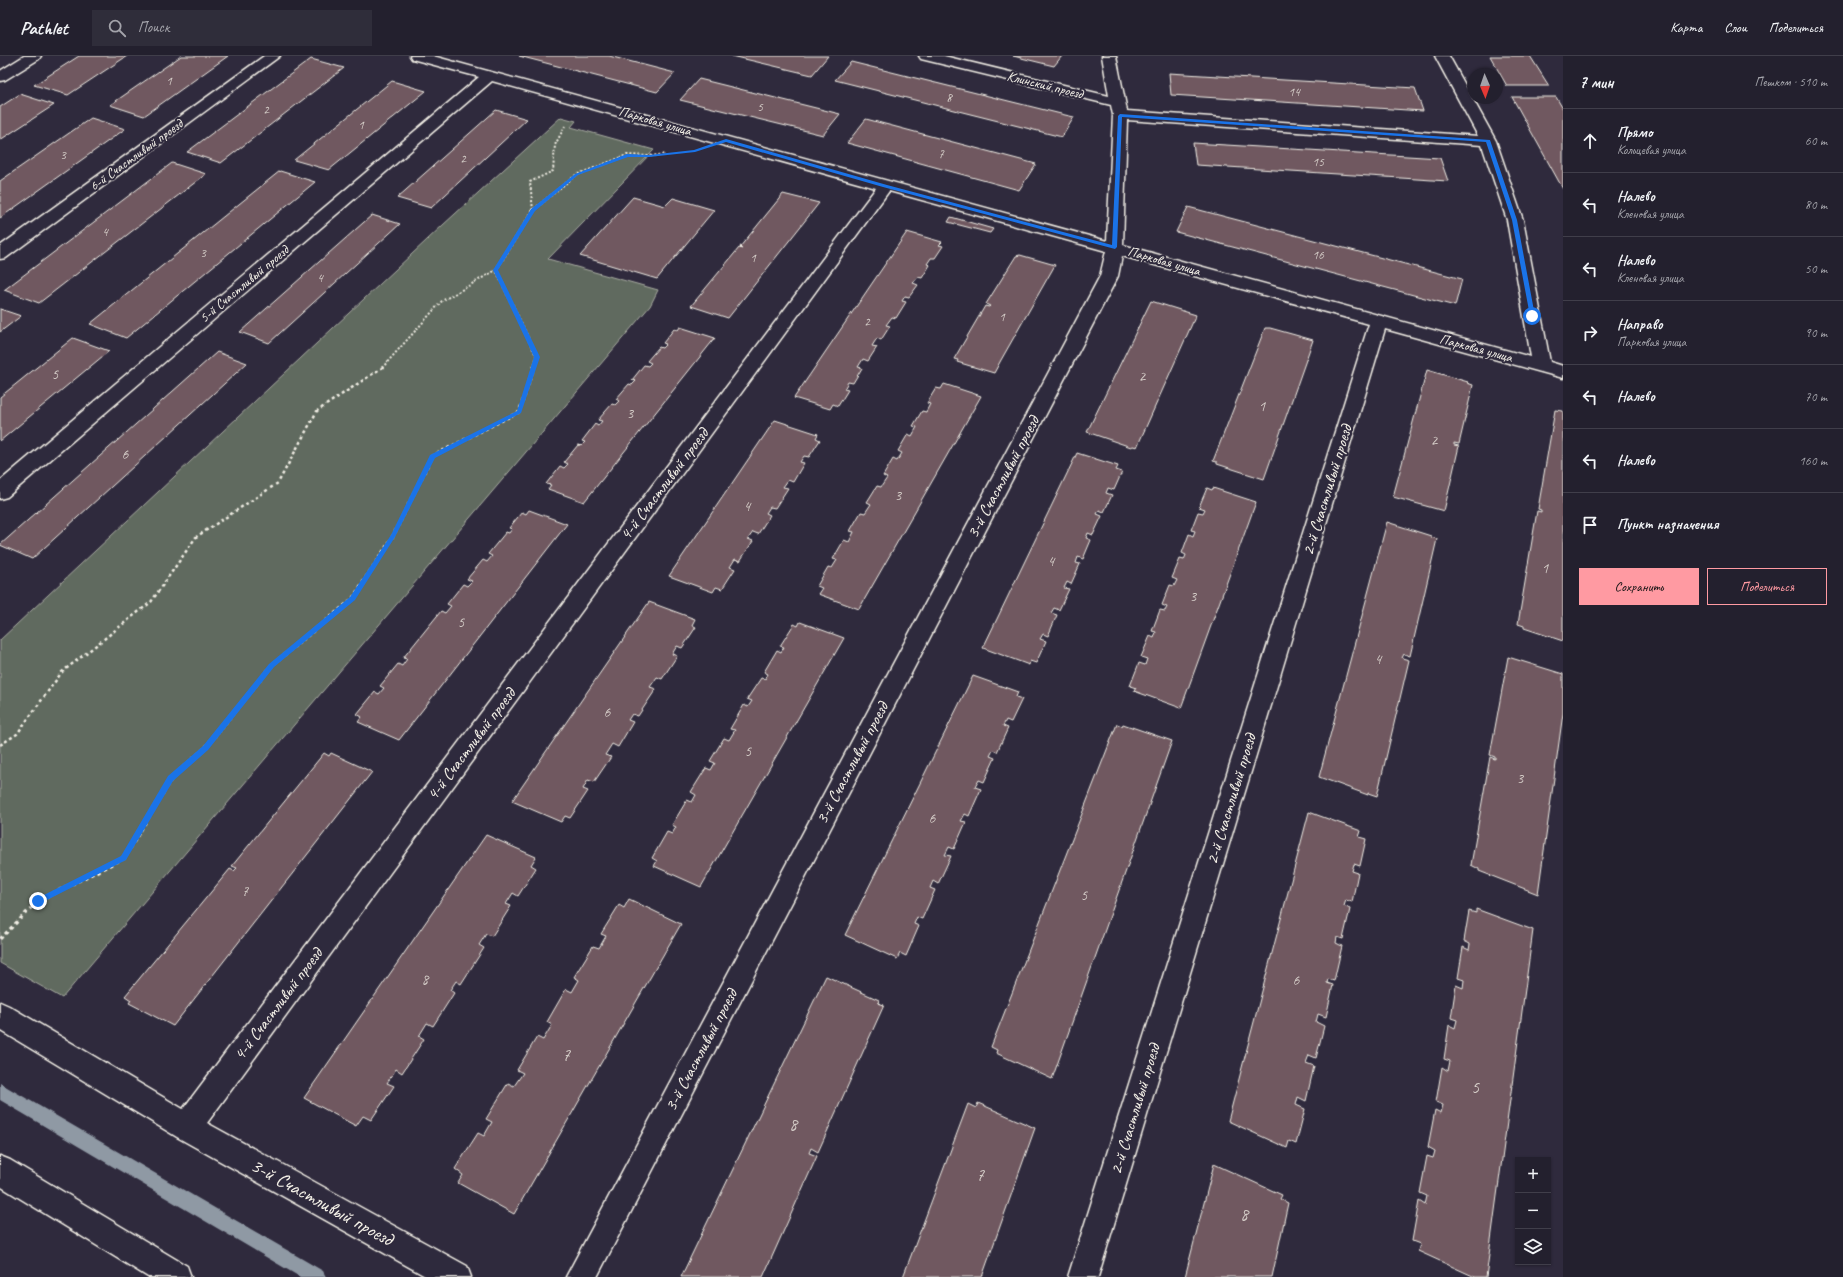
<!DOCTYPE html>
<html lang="ru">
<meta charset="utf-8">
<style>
:root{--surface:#23202e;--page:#2f2d3a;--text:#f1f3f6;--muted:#a3a3aa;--line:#403e4a;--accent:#ff9aa2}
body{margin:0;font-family:Caveat,sans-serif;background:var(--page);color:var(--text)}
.controls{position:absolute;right:12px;bottom:12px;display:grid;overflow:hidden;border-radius:0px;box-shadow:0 1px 3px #0004}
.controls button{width:36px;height:36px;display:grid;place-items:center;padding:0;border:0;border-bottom:1px solid var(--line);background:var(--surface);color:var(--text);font:20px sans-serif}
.compass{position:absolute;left:1467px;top:12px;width:36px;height:36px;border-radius:50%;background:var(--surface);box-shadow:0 1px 3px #0004;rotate:178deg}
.stop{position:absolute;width:12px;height:12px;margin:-9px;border:3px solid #1a73e8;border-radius:50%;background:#fff}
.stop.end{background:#1a73e8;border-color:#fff;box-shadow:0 1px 4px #0008}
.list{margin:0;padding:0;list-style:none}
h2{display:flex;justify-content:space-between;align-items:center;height:52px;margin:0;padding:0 16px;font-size:17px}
h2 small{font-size:13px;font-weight:400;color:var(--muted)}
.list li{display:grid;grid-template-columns:26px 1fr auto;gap:12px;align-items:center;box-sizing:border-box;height:64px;padding:0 16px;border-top:1px solid var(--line)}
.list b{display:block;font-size:15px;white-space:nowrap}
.list p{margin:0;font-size:13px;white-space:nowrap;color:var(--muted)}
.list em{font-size:13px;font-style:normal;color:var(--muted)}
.actions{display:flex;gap:8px;padding:12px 16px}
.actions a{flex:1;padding:9px 0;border:1px solid var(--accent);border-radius:0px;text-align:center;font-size:14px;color:var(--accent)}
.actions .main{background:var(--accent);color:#111}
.icon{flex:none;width:22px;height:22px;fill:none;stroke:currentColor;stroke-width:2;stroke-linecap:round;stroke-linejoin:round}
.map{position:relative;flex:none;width:1563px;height:1221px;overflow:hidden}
header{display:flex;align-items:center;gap:24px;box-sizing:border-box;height:56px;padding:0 20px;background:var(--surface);border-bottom:1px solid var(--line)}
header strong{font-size:19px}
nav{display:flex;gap:22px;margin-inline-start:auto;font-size:14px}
.search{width:280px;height:36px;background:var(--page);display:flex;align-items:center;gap:10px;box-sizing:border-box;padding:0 14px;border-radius:0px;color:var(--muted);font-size:15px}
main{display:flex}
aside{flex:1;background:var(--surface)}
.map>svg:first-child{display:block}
</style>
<header>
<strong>Pathlet</strong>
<div class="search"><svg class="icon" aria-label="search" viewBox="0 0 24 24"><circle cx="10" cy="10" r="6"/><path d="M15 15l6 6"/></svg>Поиск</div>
<nav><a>Карта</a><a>Слои</a><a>Поделиться</a></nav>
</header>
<main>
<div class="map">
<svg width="1563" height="1221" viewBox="0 0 1563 1221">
<rect width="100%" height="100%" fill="#2f2a3d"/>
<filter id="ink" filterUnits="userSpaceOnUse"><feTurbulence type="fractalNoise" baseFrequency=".025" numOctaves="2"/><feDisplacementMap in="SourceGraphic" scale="8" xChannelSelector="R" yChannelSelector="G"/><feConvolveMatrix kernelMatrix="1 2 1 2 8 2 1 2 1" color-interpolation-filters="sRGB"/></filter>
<g filter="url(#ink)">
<path fill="#606a5e" stroke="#aaaea3" d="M561,61L576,65L571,71L654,94L548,203L658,234L650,250L62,942L0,907V584L443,169Z"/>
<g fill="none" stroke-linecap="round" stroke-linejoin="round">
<path fill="#8f99a4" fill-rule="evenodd" d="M0,1027L323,1215L326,1221H300L0,1044Z"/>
</g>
<g fill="#6f5861" stroke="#f4f1e8">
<path d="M79,0H127L68,39L34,29Z"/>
<path d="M181,0H228L144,60L110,49Z"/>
<path d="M519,0H609L675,17L657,36Z"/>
<path d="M732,0H828L812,19Z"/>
<path d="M1013,0H1062L1054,10Z"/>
<path d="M1490,0H1530L1549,30H1507Z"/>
<path d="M311,3L344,12L221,107L187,96Z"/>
<path d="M851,6L1065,59L1074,61L1062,81L835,24Z"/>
<path d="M1169,17L1415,32L1423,55L1171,39Z"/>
<path d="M699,23L840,58L823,79L680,44Z"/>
<path d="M392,25L426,35L329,114L294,104Z"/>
<path d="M20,38L54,49L0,84V51Z"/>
<path d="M1512,41H1556L1563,53V133Z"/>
<path d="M496,54L527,63L431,152L397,142Z"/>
<path d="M91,62L125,73L0,162V125Z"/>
<path d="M866,63L1036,108L1019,134L847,87Z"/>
<path d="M1193,87L1440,102L1448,125L1196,109Z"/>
<path d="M172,107L206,118L39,247L4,234Z"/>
<path d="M280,115L315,126L126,282L90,268Z"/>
<path d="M783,138L819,147L728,262L691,250L739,192L742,193L740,191Z"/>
<path d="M633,141L665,150L673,142L714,154L657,223L580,200Z"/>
<path d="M1188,151L1462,223L1455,250L1176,176Z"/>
<path d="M372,159L400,168L269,287L240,276Z"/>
<path d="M951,161L993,173L990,177L948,166Z"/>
<path d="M907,176L942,186L939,189L943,190L935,202H931L927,208L930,209L922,222L918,221L913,227L918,229L909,241L905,240L902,245L906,246L896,262L892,261L886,269L890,270L881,284L877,282L872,290L877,291L868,305L863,303L858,311L862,312L853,327L848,326L844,333L848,334L838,350L833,348L830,353L794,342Z"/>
<path d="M1020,199L1055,209L1001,304L994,317L957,306L958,304L954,303L985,250L989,251L990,250L986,248L1016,200Z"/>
<path d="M1151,245L1196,259L1137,391L1133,390L1131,391L1087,376Z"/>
<path d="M0,253L21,260L0,276Z"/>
<path d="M680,271L715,282L584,446L548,433L551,429L546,428L560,410L564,412L568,408L564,406L578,389L581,390L585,386L582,385L595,368L598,370L602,365L598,364L612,348L615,349L619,345L616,343L629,328L632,329L636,325L632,324L644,309L648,310L651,307L647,305L659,291L662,292L666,288L663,287L674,273L678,274Z"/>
<path d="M1265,272H1270L1313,284L1264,423L1217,408V406L1213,405Z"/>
<path d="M73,282L109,295L0,385V341Z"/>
<path d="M217,296L247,307L32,503L0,489Z"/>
<path d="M1427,314L1468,326L1467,327L1473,329L1459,388L1454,387V389L1459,390L1444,455L1393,441Z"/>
<path d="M944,328L981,340L859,553L818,538L822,532L817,530L828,511L832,512L837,504L833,503L844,484L849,486L854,476L850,475L861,456L865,457L871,448L867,446L877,430L881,431L887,422L883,420L893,403L897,405L902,397L898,395L908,378L912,380L917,371L913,370L922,355L926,356L930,348L927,347L936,332L941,333Z"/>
<path d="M1555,354L1563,355V585L1524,572V570L1518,568L1537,455L1541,456V454L1538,453Z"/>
<path d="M775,364L818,378L816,382L820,384L809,401L804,400L800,406L804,407L793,426L788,424L783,431L788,432L775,452L770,451L766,457L770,459L758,478L753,476L748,483L753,485L740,505L735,503L730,511L735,513L722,533L716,531L713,536L669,520Z"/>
<path d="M1077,397L1118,410L1116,414L1122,416L1114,434L1108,432L1106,437L1112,439L1104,456L1099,454L1097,458L1102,460L1093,479L1088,477L1086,482L1091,484L1083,503L1078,501L1076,507L1080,508L1071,528L1067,526L1064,532L1069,533L1059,554L1054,552L1051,557L1057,559L1048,580L1043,578L1040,583L1046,585L1036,607L1030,605L1029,609L983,592Z"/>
<path d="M1207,432L1212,434L1213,432L1256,446L1181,652L1134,635L1136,632L1130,630L1139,607L1145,609L1147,603L1141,601L1150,580L1154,582L1156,576L1152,575L1160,554L1165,555L1167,551L1162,549L1170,529L1174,530L1177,524L1172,522L1180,503L1184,504L1186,499L1182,497L1189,478L1193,480L1195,475L1191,474L1198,456L1203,457L1205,453L1199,451Z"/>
<path d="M529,454L567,468L399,684L358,666L362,661L357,658L375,636L379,638L384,632L380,630L398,608L402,610L407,603L403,602L441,555L445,557L451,550L447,548L463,528L467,530L472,525L467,523L483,504L487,506L492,500L488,498L506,476L509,477L512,473L509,472L522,456L526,458Z"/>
<path d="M1387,466L1431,480V481L1437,483L1410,600L1404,598L1402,602L1409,604L1377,740L1368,737V739L1319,721Z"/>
<path d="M649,546L695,563L692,569L696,571L682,592L677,590L672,598L677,600L662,623L657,621L650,631L656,633L638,660L632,658L628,664L633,666L618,691L612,688L605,699L611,701L594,726L588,724L583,733L588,735L570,762L565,760L561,766L512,745Z"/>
<path d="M800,566L844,582L701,831L654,810L657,805L652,802L667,776L672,778L676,771L672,769L687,744L692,746L696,739L691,736L706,712L711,714L715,707L710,705L724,682L729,684L735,674L730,673L744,649L748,651L752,645L747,643L761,622L765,623L768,618L764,616L777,594L781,596L784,591L780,590L794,568L798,570Z"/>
<path d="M1508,601L1563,618V657L1538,838L1479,815V813L1471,809L1490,701L1495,703V701L1490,699Z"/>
<path d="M973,620L1018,636L1016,641L1022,643L1011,666L1006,664L1003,670L1008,672L997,696L993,694L990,700L995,702L984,726L979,724L975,731L981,733L969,760L965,758L961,765L966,766L954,793L949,791L945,799L951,800L938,828L933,825L930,832L935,834L922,863L917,861L914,868L919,870L906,900L900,897L897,903L845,879Z"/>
<path d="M1117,668L1122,670L1123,668L1172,685L1052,1023L996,997L997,994L991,991Z"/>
<path d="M324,697L329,700L331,697L372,716L173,970L129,947L131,944L125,940L230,813L234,815L237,812L232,810Z"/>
<path d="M1309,756L1361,775L1359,781L1366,783L1360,810L1354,808L1352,815L1358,817L1352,846L1346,844L1344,850L1350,853L1343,883L1337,881L1336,887L1342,890L1334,925L1328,923L1327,927L1333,929L1326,961L1318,958L1316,966L1324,970L1316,1002L1309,999L1306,1007L1314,1010L1306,1045L1298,1041L1296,1049L1305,1053L1296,1088L1289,1085L1287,1092L1228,1065Z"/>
<path d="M486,779L536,801L531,809L536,812L518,840L513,837L506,848L511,850L492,880L486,878L479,889L484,892L461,928L456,925L450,934L454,937L433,970L427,967L419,980L424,983L402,1017L396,1013L387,1027L394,1030L371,1064L363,1060L356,1070L304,1042Z"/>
<path d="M629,843L681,868L514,1158L458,1127L463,1119L455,1113L478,1077L484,1080L492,1066L486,1063L508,1027L514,1030L523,1017L517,1014L537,981L543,984L552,969L547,966L566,933L572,936L579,924L574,921L593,890L599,892L606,880L601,878L619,849L624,852Z"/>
<path d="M1476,853L1533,874L1486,1221H1475L1418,1195L1420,1188L1412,1185L1419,1145L1425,1149L1427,1140L1420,1137L1427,1100L1433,1102L1435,1095L1428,1091L1435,1054L1441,1057L1443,1049L1436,1046L1442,1011L1448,1015L1450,1005L1444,1003L1449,969L1455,972L1457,964L1451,962L1456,929L1463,932L1464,924L1458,922L1463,891L1469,894L1470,888L1464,885L1469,855L1476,857Z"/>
<path d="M826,920L879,944L878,947L884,949L818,1096L811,1092L809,1097L817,1100L763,1221H681Z"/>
<path d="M978,1047L1035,1072L982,1221H903L968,1048L976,1052Z"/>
<path d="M1214,1108L1282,1139L1280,1143L1288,1147L1272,1221H1185Z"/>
</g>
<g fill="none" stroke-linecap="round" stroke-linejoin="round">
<defs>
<g id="street">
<path d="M24,0H41L39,3L5,24L0,25V15Z"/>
<path d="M264,0H280L6,202L0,203V190Z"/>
<path d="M410,0H433L1107,185L1113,59L1111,49L921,3L919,0H944L1109,40L1102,0H1116L1127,55L1478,80L1435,0H1449L1496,85L1523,164L1550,306L1563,310V322L1385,273L1098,1221H1068L1369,268L1122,200L1118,220L597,1221H566L1100,220L1106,195L889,135L207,1067L467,1210L471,1221H427L177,1081L0,974V946L9,950L183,1053L876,132L492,25L7,441L0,443V425L479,21L412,3ZM1127,64L1482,89L1507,164L1531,301L1123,189Z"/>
<path d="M0,1100L10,1104L187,1210L191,1221H148L0,1130Z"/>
</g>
</defs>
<use href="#street" stroke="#f4f1e8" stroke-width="3"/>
<g stroke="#f4f1e8" stroke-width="2" stroke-dasharray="2 2" stroke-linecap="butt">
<path d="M533,154L530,126L553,115L555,89L565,70"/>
<path d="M382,312L442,245L496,214"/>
<path d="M533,312L537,301L496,214L533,154L576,119L627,99L649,100L666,98"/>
</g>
<g stroke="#f4f1e8" stroke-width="2.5" stroke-dasharray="3 3" stroke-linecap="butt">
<path d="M0,689L17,678L62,616L151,546L196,481L278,427L317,355L383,311"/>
<path d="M184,711L205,692L272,609L352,543L393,480L432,400L519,356L534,311"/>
</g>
<path stroke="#f4f1e8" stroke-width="3" stroke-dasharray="3.5 3.5" stroke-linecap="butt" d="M0,883L38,845L124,802L171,723L185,710"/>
<use href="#street" fill="#2f2a3d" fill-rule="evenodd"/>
</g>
</g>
<path fill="#1a73e8" d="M1120,58L1490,84L1517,164L1535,260L1532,262L1530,260L1512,164L1486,86L1122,61L1117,191L1115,193L883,131L726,86L695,96L649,101H628L578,119L535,155L498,214L540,301L521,357L435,402L395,481L355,544L274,611L208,694L173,725L126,804L41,847H36V843L121,800L168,720L203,690L269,608L350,541L391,479L430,399L517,355L534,301L493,214L531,153L575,118L627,98L649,99L694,94L726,83L887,129L1112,189L1118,60Z"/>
<g text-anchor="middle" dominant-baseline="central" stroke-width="4" stroke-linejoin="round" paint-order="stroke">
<g font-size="13" fill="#d3cbc6">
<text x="169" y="25">1</text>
<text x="1294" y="36">14</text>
<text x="949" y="42">8</text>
<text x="760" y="51">5</text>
<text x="266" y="54">2</text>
<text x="361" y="69">1</text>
<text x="941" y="98">7</text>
<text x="63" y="99">3</text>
<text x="463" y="103">2</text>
<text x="1318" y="106">15</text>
<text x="105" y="176">4</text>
<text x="203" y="197">3</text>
<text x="1318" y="199">16</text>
<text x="753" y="202">1</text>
<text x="320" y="222">4</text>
<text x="1002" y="261">1</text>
<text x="867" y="266">2</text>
</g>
<g font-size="14" fill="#f4f1e8" stroke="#2f2a3d">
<text transform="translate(1045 29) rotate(14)">Клинский проезд</text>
<text transform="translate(655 65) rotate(16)">Парковая улица</text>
<text transform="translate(136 99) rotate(-36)">6-й Счастливый проезд</text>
<text transform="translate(1164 205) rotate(16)">Парковая улица</text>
<text transform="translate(244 228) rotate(-40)">5-й Счастливый проезд</text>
<text transform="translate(1476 292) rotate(15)">Парковая улица</text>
</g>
<g font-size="15" fill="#d3cbc6">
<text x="55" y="318">5</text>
<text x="1142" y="320">2</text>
<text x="1262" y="350">1</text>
<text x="630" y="357">3</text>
<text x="1434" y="384">2</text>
<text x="125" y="398">6</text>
<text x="898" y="439">3</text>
<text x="747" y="450">4</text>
<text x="1051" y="505">4</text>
<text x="1545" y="512">1</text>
<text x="1193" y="540">3</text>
<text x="461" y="566">5</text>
<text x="1378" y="603">4</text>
<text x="607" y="656">6</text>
<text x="748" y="695">5</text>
<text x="1520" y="722">3</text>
<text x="932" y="762">6</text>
<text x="245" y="835">7</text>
<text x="1084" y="839">5</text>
<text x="425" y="923">8</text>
<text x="1296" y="924">6</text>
</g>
<g font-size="17" fill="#f4f1e8" stroke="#2f2a3d">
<text transform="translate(1003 421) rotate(-62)">3-й Счастливый проезд</text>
<text transform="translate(664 428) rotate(-53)">4-й Счастливый проезд</text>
<text transform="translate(1327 434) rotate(-73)">2-й Счастливый проезд</text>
<text transform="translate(471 688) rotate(-53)">4-й Счастливый проезд</text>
<text transform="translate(852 707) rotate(-62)">3-й Счастливый проезд</text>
<text transform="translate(1231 743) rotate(-73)">2-й Счастливый проезд</text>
<text transform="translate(278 948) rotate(-53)">4-й Счастливый проезд</text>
<text transform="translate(701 994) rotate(-62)">3-й Счастливый проезд</text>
<text transform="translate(1135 1053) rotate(-73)">2-й Счастливый проезд</text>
</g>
<g font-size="18" fill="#d3cbc6">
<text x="566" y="999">7</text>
<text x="1475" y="1031">5</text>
<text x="793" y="1068">8</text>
<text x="980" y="1119">7</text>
<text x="1244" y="1158">8</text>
</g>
<g font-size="20" fill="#f4f1e8" stroke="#2f2a3d">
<text transform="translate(322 1146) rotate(29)">3-й Счастливый проезд</text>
</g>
</g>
</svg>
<div class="controls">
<button>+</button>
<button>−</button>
<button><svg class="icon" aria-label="layers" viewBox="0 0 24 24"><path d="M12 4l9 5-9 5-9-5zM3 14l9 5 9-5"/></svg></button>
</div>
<svg class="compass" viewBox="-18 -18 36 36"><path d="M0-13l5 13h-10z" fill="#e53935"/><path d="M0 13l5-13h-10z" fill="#a3a3aa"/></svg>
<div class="stop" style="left:1532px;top:260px"></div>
<div class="stop end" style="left:38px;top:845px"></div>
</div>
<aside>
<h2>7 мин<small>Пешком · 510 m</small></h2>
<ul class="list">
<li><svg class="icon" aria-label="ahead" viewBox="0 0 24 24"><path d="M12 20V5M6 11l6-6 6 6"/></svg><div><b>Прямо</b><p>Кольцевая улица</p></div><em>60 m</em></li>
<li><svg class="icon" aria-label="left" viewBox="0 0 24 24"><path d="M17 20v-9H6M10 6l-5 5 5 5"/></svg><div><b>Налево</b><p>Кленовая улица</p></div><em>80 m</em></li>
<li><svg class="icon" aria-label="left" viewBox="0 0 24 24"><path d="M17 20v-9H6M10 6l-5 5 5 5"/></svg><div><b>Налево</b><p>Кленовая улица</p></div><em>50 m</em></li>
<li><svg class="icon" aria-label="right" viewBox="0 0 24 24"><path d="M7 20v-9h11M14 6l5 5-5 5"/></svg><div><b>Направо</b><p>Парковая улица</p></div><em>90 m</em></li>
<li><svg class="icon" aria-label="left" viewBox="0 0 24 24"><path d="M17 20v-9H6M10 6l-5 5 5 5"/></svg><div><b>Налево</b></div><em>70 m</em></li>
<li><svg class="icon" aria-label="left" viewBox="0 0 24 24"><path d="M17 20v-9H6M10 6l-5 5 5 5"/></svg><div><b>Налево</b></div><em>160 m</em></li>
<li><svg class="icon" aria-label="arrive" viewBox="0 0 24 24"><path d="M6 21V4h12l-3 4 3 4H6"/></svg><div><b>Пункт назначения</b></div></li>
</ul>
<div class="actions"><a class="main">Сохранить</a><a>Поделиться</a></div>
</aside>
</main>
